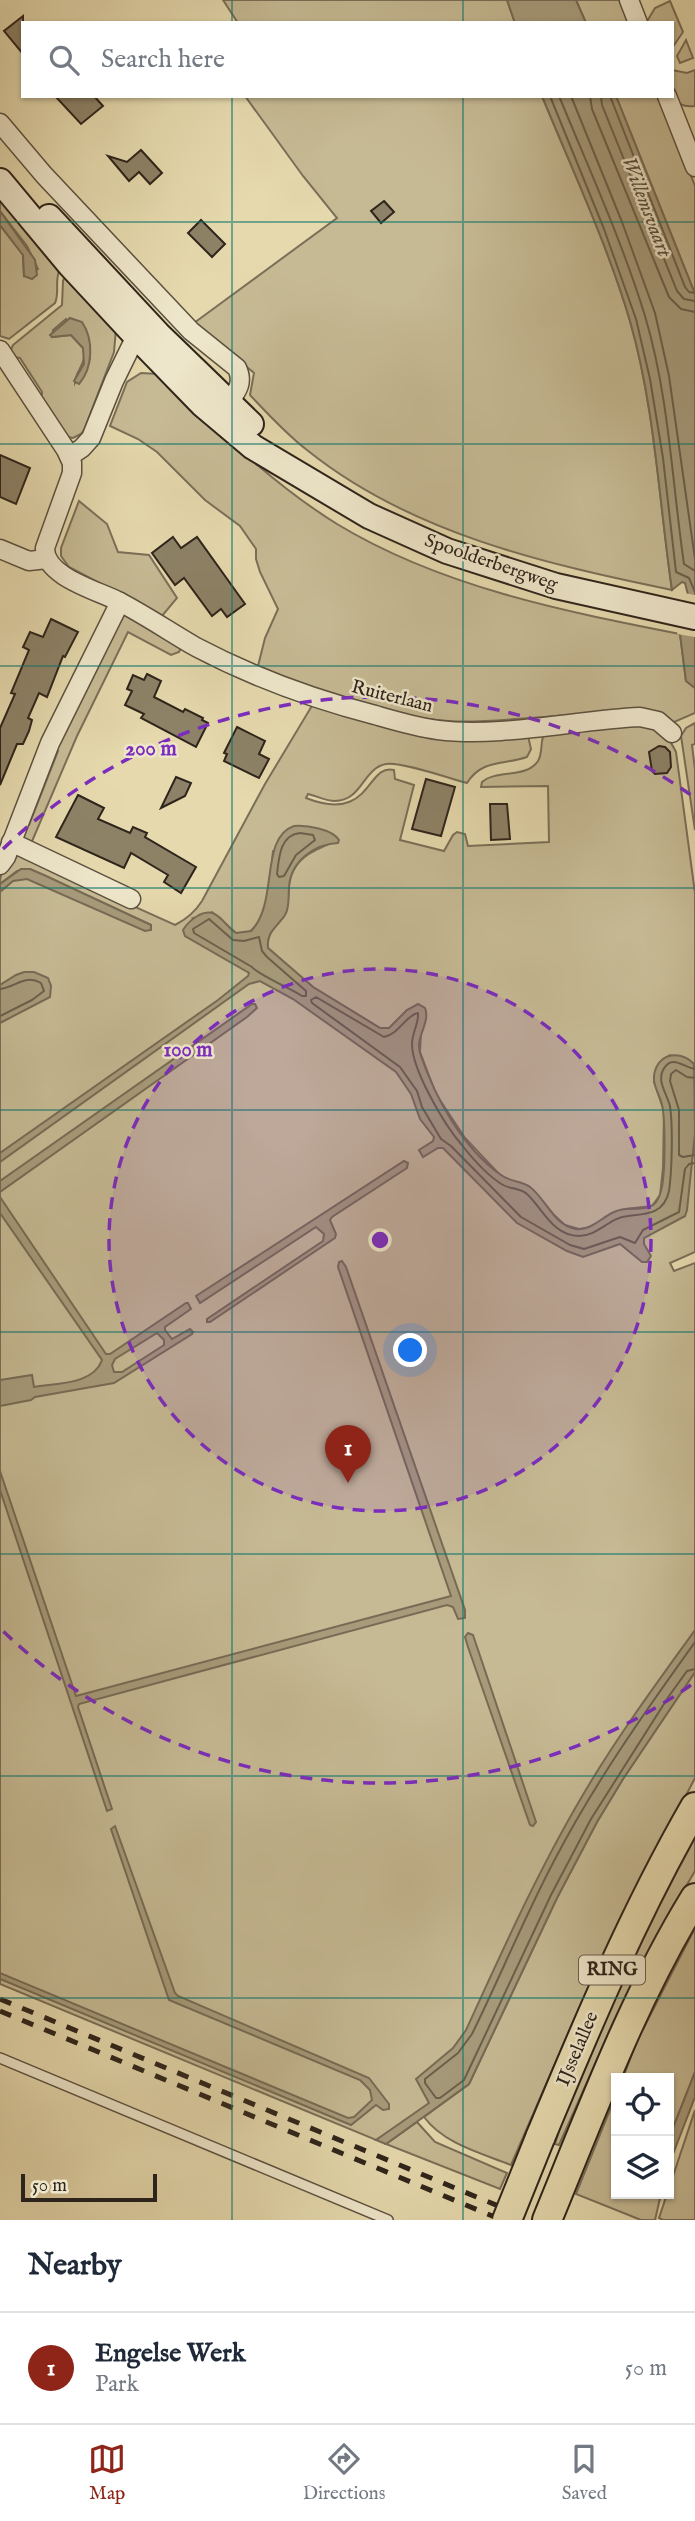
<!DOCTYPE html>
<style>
:root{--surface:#fff;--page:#f2f2f3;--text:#1f2937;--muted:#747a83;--line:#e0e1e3;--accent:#8f2418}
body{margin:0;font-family:"IM FELL English",serif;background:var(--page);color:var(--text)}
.controls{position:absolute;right:21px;bottom:21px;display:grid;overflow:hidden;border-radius:0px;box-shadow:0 2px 5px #0004}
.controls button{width:63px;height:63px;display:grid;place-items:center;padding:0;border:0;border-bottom:2px solid var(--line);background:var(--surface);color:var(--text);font:35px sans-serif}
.scale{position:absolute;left:21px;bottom:18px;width:136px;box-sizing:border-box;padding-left:7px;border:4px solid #2e241b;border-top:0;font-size:19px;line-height:24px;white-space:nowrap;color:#2e241b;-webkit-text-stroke:5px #eee6ca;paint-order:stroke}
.you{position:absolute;left:411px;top:1351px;width:24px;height:24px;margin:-18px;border:5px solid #fff;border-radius:50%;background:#1a73e8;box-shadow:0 0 0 10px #1a73e833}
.badge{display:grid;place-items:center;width:46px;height:46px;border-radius:50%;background:var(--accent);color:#fff;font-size:23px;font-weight:700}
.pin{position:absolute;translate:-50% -58px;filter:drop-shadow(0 2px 4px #0008)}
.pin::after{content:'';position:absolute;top:37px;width:24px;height:21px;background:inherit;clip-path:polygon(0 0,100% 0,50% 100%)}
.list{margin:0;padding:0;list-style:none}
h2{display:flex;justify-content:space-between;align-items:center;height:91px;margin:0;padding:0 28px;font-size:30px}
h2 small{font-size:23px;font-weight:400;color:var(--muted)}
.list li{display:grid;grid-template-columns:46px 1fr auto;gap:21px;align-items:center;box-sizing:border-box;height:112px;padding:0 28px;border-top:2px solid var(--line)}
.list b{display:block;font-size:26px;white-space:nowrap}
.list p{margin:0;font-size:23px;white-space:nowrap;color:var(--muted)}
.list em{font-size:23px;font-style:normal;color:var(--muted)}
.icon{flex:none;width:38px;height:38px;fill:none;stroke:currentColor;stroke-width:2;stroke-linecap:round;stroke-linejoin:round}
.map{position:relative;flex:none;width:695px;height:2220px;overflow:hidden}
.search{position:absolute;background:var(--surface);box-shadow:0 2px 5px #0004;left:21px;right:21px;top:21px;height:77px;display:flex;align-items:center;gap:18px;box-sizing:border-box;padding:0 24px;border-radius:0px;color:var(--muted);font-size:26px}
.sheet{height:203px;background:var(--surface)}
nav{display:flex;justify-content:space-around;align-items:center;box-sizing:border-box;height:98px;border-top:2px solid var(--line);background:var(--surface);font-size:19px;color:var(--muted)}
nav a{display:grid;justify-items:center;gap:4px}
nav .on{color:var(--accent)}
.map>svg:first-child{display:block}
</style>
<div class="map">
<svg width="695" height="2220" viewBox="0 0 695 2220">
<rect width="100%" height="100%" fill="#e5d9ad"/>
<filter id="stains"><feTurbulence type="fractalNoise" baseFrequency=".00286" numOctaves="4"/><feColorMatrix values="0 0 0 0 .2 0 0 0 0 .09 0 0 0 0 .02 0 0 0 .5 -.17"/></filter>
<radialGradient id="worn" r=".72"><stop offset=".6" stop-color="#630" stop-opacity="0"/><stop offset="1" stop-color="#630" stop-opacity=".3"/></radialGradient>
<g fill="#c6ba94" stroke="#7a6f58" stroke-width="2" fill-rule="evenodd">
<path d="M223,0H507L515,23H238Z"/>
<path d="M576,0H622L631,23H586Z"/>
<path d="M670,1L683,32L672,48V23H646L655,8Z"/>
<path d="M686,40L693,58L680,63L677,56Z"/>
<path d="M672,70L687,73L695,70V106C669,109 672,90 672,70Z"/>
<path d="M245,96H542C572,169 608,246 630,321C655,408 659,501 672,590C545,564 410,533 307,450C286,434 268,414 250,395L254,373L194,323L337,218L303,176Z"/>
<path d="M616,96H660L695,186V294Z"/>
<path d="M0,189L60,269C54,280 60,292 55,303L9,339L0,336V225L23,255L24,276L38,269L27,246L0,211Z"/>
<path d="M66,273L116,329L114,352L84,430L81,434L73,438L64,436L41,400L42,392L20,358L13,357L11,350L13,345L62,305L63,281ZM66,319L90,359L75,383C75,370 88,364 83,348L71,335L52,337L53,330Z"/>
<path d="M141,373L158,374C215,427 271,483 337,524C441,587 563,611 680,634L686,681L695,688V713L672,723L650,710L642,708C604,713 567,715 529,718C502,720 475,723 448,721C383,716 317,691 258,666L265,638L278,609L260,572L256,559V549L240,526L205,500L157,452L138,439L110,426L127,382Z"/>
<path d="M79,501L107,524L118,552L149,555L177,598L162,616L69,567L61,556V548Z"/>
<path d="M123,614L182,646L179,652L171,655L128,632L77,736L30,846L22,838L23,823L29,825L58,751L52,749Z"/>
<path d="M313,704L528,736L531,749L527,757C504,765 482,759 467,783C451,779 400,761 386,764C363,768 362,801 335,801C326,801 317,796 308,794L306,798C372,824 366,763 394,770L395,779L414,785L400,840L444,851L453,835L457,832L465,834L468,846L549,842L548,786L481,787L482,782C497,769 526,779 538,761C543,753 540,742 544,734L644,725C660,729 669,737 676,752L695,893V1066L670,1055L663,1059L655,1073L654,1082L664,1111L663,1168L660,1195L652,1206L625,1209L587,1228L579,1229L565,1225L554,1215L529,1186L509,1180L500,1175L465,1138L436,1094L420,1052L421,1033L424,1024L407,1010L389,1029L380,1028L313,987L268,948C266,931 278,927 285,914C289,906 288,895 289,886C291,857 317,849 339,840L273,851C270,878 272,916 248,933H236L212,912L193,918L395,1052L435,1117L560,1237L654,1232L685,1216L695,1133V1252L670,1263L674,1271L695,1263V1654L627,1745L439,2100L376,2140L0,1984V887L16,877L34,875L151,925L30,869L17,871L0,884C0,871 6,858 20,855L175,925C187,919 195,912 202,901L265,784Z"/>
<path d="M695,723V744L692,745L695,770V830L681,736L686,728Z"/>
<path d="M695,1672V1778L625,1912L583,1999L511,2165C481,2153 444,2144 424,2117L469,2084L557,1898L597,1822L623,1779Z"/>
<path d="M695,1836V1871L662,1927L613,2024L559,2145L555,2144C585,2041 644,1931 695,1836Z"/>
<path d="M695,1928V2072L669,2138V2078H623L637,2041Z"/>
<path d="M616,2095V2194H661L655,2220H641L576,2194Z"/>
<path d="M695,2110V2220H663L659,2218Z"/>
<path d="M417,2122L435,2142L507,2173L500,2189L386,2144Z"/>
</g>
<g fill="#a79b7b" stroke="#776b55" stroke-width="2" fill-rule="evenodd">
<path d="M507,0H576L586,23H515Z"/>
<path d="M542,96H616L695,294V688L686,681L680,634L688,595L685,583L682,582L672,590C659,501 655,408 630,321C608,246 572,169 542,96Z"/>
<path d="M0,211L35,260L37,275L32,279L24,276L23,255L0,225Z"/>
<path d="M70,318L82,322C94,340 93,368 79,384L74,381L84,364L83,348L71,335L52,337L50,335Z"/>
<path d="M294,826C307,825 332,829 339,840L338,843C314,844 290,862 289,888C288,896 290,907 285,915C277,927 266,932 268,948L313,987L380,1028H389L407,1010L418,1004L425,1008C431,1022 415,1037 420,1053C435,1098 462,1147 501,1175C510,1182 522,1181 530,1187C547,1200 553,1225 576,1229C591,1231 602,1217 614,1212C624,1207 635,1210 645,1208C653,1207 658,1201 660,1194C666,1179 665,1127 663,1110C662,1099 655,1090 654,1080C653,1056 678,1047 694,1064L695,1133L687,1210L685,1216L644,1238V1244L651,1256L647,1262H642L620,1244L583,1257L567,1251L517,1223L443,1148H438L423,1157L419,1150L433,1141L434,1137L420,1119L411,1094L396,1072L293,999L260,981L249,984L0,1162V1153L218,1000L248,976L249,973L185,936L183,930C187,923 192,919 199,915C217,906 223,924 236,933L251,931C279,903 259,838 294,826Z"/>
<path d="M21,869H30L44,875L151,925V930L145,931L27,879L13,881L0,892V884Z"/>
<path d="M24,972H34L48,978L51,986L50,997L0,1023V985L16,975Z"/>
<path d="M252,1004H255L257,1008L247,1017L0,1192V1181Z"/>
<path d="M404,1161L408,1163L407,1168L332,1217L330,1220L336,1234L335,1238L210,1322H207V1319L323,1241L324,1234L316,1227L200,1303L196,1296Z"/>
<path d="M0,1197L106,1354H110L186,1303H188L191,1309L165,1327V1330L172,1339L190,1329L193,1332L192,1334L114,1383L35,1397L31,1400L0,1406V1380L32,1375L34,1387C56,1383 93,1385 102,1360L0,1213ZM157,1333L164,1340V1345L122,1372H114L112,1365L115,1359Z"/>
<path d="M342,1261L346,1267L465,1610V1618L458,1619L453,1607L447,1605L79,1704L78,1707L112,1809L107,1811L0,1490V1471L76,1696L451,1596L338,1267L339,1262Z"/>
<path d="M695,1630V1672L623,1779L597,1822L557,1898L469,2084L386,2144L376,2140L429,2103L416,2079L453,2048L466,2030C504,1947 542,1862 590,1783C622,1730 659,1680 695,1630Z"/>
<path d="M468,1633L473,1635L536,1822L533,1826L530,1825L468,1647L465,1637Z"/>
<path d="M115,1826L175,1993L178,1996L369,2078L389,2104V2109L383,2110L376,2105L351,2125L0,1979V1973L348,2118L354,2117L372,2100L370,2090L360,2080L169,2000L111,1829Z"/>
<path d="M695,2072V2097L673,2154H669V2138Z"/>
</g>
<path fill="#e5d9ad" d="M684,593L695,595V637L677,634L686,603Z"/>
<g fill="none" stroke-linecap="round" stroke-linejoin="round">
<g stroke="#6a604b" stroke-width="2">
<path d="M550,96L604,229L636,319L650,379L663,458L676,572L689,578L695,592"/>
<path d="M559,96C589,169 622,241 645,316C669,396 672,482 684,564L695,571"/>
<path d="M571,96L622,222L655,313L669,376L695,559"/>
<path d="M590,96L592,109L669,297L681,309L695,312"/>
<path d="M601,96L602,105L677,291L684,299L695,301"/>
<path d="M610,96L685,287L689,292L695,293"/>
<path d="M300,833L313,835L315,840L296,855L284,876L279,877L277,874C279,857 280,835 300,833Z"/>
<path d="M209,919L233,940L244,941L259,937L262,951L267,957L306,991V996H302C291,989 256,973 252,967L194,933L193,929Z"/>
<path d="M0,989C16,987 25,974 41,983L44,991L32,1000L0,1016"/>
<path d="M695,1069C684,1068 672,1053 663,1070C657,1082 667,1094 670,1106C673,1126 672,1171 669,1191C664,1214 647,1214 628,1216C610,1217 598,1236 579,1236C553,1236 543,1209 527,1194C521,1188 510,1189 503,1185C486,1175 472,1158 461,1144C444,1124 412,1070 412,1044C412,1033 419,1023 418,1013C406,1015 399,1034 384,1037L316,997L311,1000L312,1003L400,1067L417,1091L422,1107L441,1139L451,1146L521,1217L570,1245L584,1249L620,1237L635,1243L643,1230L679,1212L685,1169L689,1164L695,1163"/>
<path d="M695,1078L687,1077L676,1070L671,1074L670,1081L679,1110V1155L683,1157L695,1155"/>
<path d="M695,1642C644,1713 594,1784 554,1861C524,1918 500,1977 472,2034L458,2053L425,2079V2083L436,2098H440L464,2080L551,1895L591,1819L669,1696L687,1671L695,1669"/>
</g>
</g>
<g fill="#8d8267" stroke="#2e241b" stroke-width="2">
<path d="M23,16V54L4,31Z"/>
<path d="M55,96H94L103,106L81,124Z"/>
<path d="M141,150L162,173L150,184L139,172L129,181L108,156L127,162Z"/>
<path d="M384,201L394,212L381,223L371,211Z"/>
<path d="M201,220L225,244L212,257L188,233Z"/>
<path d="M0,455L30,468L16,504L0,497Z"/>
<path d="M173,537L181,548L197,537L245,604L227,617L221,609L212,616L184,578L175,585L152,553Z"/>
<path d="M51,619L78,632L65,657L63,656L47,697L39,693L28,718L32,720L29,731L23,744H17L0,785V728L15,694L11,693L29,650L23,647L30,632L43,637Z"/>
<path d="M147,674L161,681L154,697L183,712L185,709L203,718L202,720L208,723L196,747L141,718L144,714L125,705L132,691L127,689L133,675L144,680Z"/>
<path d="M237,727L265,741L259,754L269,759L259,778L224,761L227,754L224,753Z"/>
<path d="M659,746L665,747L670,752L671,767L667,773L655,774L652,771L649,752Z"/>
<path d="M176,777L191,783L185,796L161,808Z"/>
<path d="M426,779L455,787L441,836L412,829Z"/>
<path d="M78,795L104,808L98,819L130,833L133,827L147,833L145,837L196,867L181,893L164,882L168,875L131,853L124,868L56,837Z"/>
<path d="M490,804H507L510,839L491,840Z"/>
</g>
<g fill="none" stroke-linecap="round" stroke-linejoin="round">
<defs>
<path id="service" d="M0,2058L388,2220"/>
<g id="minor">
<path d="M629,0L638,23"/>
<path d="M667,96L695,167"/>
<path d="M0,123L44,175L191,331L237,368C244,383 237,391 228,404"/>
<path d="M0,350L66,450L72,463V473L45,548C44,576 96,590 118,601C145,615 170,632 196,647C253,677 313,699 375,715C396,721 416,727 438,730C499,738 576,720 640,717L658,721L672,733"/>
<path d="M70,456L82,448L91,438L114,381L141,326"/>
<path d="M0,549L29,561L47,559"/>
<path d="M11,842L131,899"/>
<path d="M0,865L6,857L50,743L120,602"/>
</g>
<g id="secondary">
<path d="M0,181L70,265L136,336L202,404L253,447L369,516L447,551L556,586L695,617"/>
<path d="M49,217L158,334L251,424"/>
</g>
<g id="primary">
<path d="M540,2138C587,2025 634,1913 695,1807"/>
<path d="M547,2220C592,2111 633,1999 695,1898"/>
</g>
</defs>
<use href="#service" stroke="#5c5140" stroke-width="12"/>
<use href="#minor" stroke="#5c5140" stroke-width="21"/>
<use href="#secondary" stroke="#2e241b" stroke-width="28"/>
<use href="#primary" stroke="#2e241b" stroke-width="32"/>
<use href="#service" stroke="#eee6ca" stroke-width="9"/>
<use href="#minor" stroke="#eee6ca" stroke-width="18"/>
<use href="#secondary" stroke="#eee6ca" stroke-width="24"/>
<use href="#primary" stroke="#e5d9ad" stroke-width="28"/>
<g stroke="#2e241b" stroke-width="5" stroke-dasharray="12 12" stroke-linecap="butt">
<path d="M0,1999L532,2220"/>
<path d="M0,2011L502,2220"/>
</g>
<defs>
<path id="primary-bridge" d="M507,2220L540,2138"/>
</defs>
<use href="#primary-bridge" stroke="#2e241b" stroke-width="32" stroke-linecap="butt"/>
<use href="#primary-bridge" stroke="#e5d9ad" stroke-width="28"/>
</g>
<path fill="none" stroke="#0f766e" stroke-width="2" stroke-opacity="0.55" d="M232,0V23M463,0V23M232,96V2220M463,96V2220M0,222H695M0,444H695M0,666H695M0,888H695M0,1110H695M0,1332H695M0,1554H695M0,1776H695M0,1998H695"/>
<circle cx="380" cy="1240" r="271" fill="#7b2cbf" fill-opacity=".12"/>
<g fill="none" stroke="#7b2cbf" stroke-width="3.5" stroke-dasharray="12 9">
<circle cx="380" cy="1240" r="271"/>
<path d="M691 1685A543 543 0 0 1 3 1631M3 849A543 543 0 0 1 691 795"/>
</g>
<g text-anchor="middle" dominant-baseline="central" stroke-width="5" stroke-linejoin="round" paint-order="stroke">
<rect fill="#eee6ca" stroke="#685e50" stroke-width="2" x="579" y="1955.5" width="66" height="29" rx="5"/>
<g font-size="18" font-weight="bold" fill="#2e241b">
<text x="612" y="1970">RING</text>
</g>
<g font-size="19" fill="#2e241b" stroke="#eee6ca">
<text transform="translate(491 563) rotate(19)">Spoolderbergweg</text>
<text transform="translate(392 697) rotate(14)">Ruiterlaan</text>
<text transform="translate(578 2049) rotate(-67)">IJsselallee</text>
</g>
<g font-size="21" font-style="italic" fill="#584e3d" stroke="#eee6ca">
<text transform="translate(646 207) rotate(69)">Willemsvaart</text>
</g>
</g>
<circle cx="380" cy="1240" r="10" fill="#7b2cbf" stroke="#eee6ca" stroke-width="3.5"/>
<g font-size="21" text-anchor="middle" font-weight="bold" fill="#7b2cbf" stroke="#eee6ca" stroke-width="5" stroke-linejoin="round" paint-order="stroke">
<text x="151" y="755">200 m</text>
<text x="188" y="1056">100 m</text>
</g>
<rect width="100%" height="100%" filter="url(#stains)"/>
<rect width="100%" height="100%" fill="url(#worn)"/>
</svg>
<div class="controls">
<button><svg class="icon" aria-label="locate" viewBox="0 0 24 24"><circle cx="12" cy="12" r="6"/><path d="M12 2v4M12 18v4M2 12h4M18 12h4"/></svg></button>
<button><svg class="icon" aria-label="layers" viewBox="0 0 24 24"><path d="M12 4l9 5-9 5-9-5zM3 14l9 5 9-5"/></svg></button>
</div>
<div class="scale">50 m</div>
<div class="you"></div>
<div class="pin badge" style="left:348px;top:1483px">1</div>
<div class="search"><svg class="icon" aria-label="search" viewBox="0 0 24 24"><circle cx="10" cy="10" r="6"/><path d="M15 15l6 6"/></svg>Search here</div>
</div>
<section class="sheet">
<h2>Nearby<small></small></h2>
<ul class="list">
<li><span class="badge">1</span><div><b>Engelse Werk</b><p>Park</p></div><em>50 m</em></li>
</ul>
</section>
<nav>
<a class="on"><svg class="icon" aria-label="map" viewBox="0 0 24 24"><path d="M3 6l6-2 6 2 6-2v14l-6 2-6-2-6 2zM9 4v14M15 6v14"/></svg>Map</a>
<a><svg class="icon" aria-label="directions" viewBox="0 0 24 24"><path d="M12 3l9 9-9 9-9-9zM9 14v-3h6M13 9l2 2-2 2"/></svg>Directions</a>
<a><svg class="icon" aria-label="saved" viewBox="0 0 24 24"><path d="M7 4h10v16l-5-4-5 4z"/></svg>Saved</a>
</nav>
